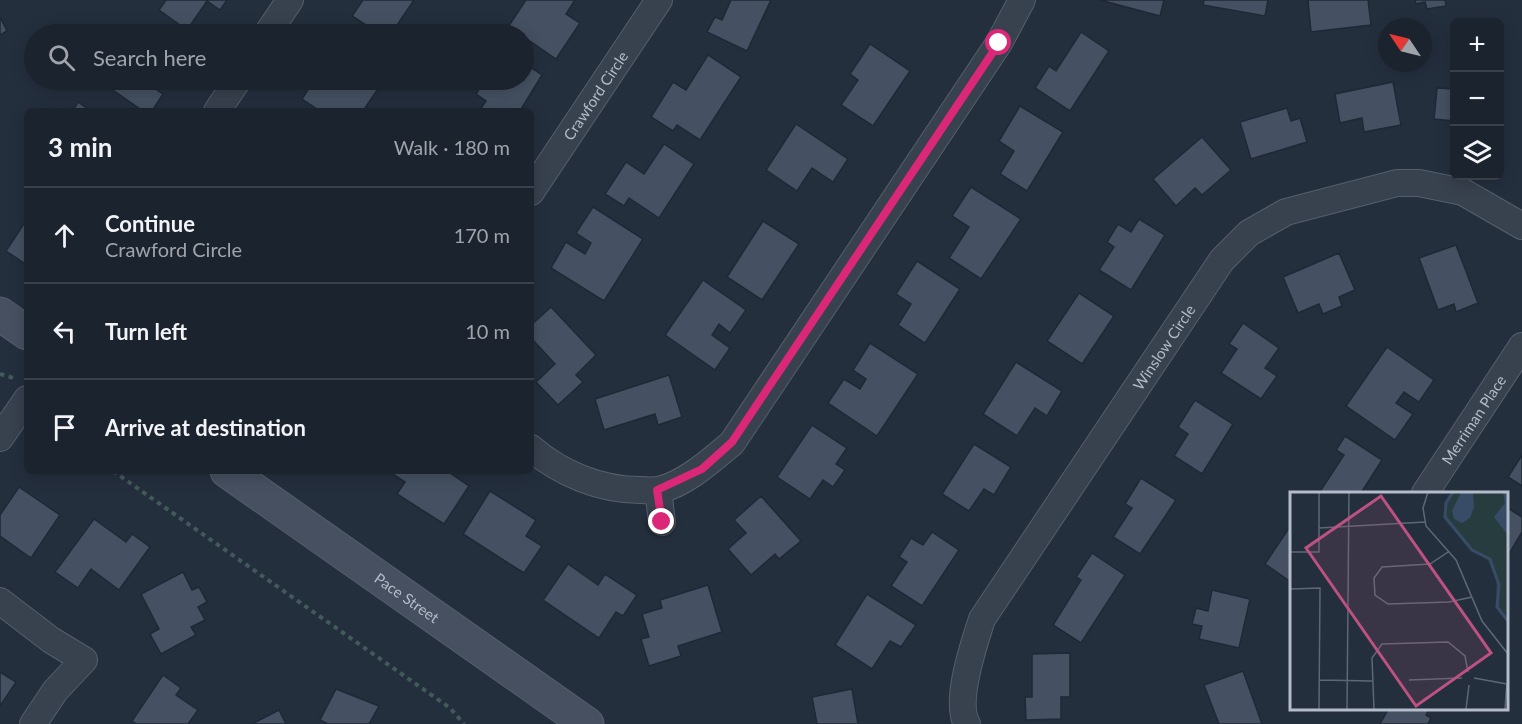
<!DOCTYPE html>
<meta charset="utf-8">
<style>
:root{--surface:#1b232e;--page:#242b36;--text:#f1f3f6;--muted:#a0a4aa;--line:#39404a}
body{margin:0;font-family:Lato,sans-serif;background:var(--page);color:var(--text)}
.controls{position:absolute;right:18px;top:18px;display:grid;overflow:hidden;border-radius:9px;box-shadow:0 3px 15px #0003}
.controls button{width:54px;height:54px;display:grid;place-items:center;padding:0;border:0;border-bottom:2px solid var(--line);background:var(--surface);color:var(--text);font:30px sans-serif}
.compass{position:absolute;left:1378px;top:18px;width:54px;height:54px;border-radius:50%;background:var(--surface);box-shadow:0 3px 15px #0003;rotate:305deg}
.stop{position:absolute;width:18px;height:18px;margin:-14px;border:4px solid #db2777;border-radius:50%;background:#fff}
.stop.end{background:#db2777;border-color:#fff;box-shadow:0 2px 6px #0008}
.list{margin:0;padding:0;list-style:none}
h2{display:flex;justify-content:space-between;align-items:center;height:78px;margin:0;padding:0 24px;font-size:26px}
h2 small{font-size:20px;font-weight:400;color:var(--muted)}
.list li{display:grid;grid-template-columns:39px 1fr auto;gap:18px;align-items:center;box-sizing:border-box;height:96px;padding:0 24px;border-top:2px solid var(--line)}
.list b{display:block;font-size:22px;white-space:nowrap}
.list p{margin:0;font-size:20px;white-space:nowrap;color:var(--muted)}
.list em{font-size:20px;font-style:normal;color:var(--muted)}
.icon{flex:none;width:33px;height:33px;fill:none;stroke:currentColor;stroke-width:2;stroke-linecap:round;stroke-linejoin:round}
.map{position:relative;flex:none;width:1522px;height:724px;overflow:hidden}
.search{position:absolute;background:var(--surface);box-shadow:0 3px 15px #0003;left:24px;top:24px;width:510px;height:66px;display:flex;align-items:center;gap:15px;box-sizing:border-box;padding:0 21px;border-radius:33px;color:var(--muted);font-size:22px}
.panel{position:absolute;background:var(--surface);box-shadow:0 3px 15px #0003;left:24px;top:108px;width:510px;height:366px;border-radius:9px}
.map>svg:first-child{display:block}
</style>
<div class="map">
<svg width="1522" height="724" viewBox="0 0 1522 724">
<rect width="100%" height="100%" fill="#242f3e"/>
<g fill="#455162" stroke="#1f2835" stroke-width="1.5">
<path d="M166,0H227L220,10L207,1L187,30L159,10Z"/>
<path d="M363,0H414L391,34H380L352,16Z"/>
<path d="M526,0H575L566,14L580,23L556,59L524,37V34H520L508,27Z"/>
<path d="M731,0H771L747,51L707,32L715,17L722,20Z"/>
<path d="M1100,0H1164L1160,16Z"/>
<path d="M1204,0H1268L1265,16L1203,5Z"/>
<path d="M1308,0H1368L1371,25L1311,32Z"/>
<path d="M1415,0H1445L1446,6L1427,9L1425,2L1416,4Z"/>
<path d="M0,17L7,31L0,35Z"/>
<path d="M138,25L152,34H132Z"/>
<path d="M1081,32L1109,51L1070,111L1035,88L1049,66L1056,71Z"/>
<path d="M870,44L910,71L873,126L841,105L858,80L850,74Z"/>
<path d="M708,55L741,77L700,140L677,125L673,131L651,117L673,82L686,90Z"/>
<path d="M524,63L542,75L520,111H479L486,101L476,94L485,80H524Z"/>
<path d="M101,80H151L148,84L163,94L152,111H143L100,81Z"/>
<path d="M314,80H384L363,111H320L302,99Z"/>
<path d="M1393,82L1401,125L1364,132L1362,118L1340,123L1335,94Z"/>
<path d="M1437,88L1454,89V121L1434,119Z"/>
<path d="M78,102L91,111H73Z"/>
<path d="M1020,106L1063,132L1027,191L1000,174L1014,151L999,141Z"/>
<path d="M1287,108L1291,121L1300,118L1307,142L1251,159L1240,122Z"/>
<path d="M796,124L848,159L833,182L812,168L797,191L766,170Z"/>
<path d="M1202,137L1231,170L1202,195L1195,188L1176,206L1153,179Z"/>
<path d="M664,144L694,164L659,218L629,198L624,206L605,194L626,162L644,174Z"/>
<path d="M971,187L1021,219L981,279L949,258L969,227L952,216Z"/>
<path d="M593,207L643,239L604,301L551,268L566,242L585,254L591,243L576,233Z"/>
<path d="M27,219V265L6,251Z"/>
<path d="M1139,219L1165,235L1131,290L1099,270L1114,247L1107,242L1118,224L1131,232Z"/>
<path d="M763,221L799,244L762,300L727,277Z"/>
<path d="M1456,245L1478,303L1456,312L1454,304L1438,310L1419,258Z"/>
<path d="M1339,253L1355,290L1339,297L1342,306L1323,314L1319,304L1298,313L1283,277Z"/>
<path d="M917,261L960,289L925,343L898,325L911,304L896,294Z"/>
<path d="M703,280L746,310L730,333L719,324L712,335L730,348L715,370L665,335Z"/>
<path d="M1079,293L1114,316L1082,364L1047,341Z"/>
<path d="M551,307L596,355L576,375L583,382L558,405L536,382L555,364L531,338V325Z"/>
<path d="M1243,323L1279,348L1265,368L1277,376L1261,399L1221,373L1237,349L1229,344Z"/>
<path d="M870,343L918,374L877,436L828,403L844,379L860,389L866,379L853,370Z"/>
<path d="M1387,347L1434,380L1419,402L1404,392L1396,403L1413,414L1395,440L1346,406Z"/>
<path d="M1016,362L1062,391L1047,416L1035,408L1017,436L983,414Z"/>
<path d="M669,375L682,417L658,425L655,414L604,430L595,399Z"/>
<path d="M1195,400L1233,424L1202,474L1174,456L1188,434L1178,427Z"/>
<path d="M812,425L847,448L836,464L845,470L833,487L823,480L810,499L777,477Z"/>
<path d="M1345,436L1382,460L1361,493H1319L1344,455L1336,450Z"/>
<path d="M974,444L1011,467L994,495L984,489L969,511L942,494Z"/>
<path d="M1522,455V486L1508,477Z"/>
<path d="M388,471H447L469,486L444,524L397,494L405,482Z"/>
<path d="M1141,478L1176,500L1140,554L1113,537L1132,508L1125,504Z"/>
<path d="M19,487L60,515L31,558L0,536V515Z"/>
<path d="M490,491L536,520L526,536L542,546L524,573L463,534Z"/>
<path d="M761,496L801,541L779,559L775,554L751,575L728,549L746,533L734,520Z"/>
<path d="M1506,507L1522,517V532L1506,559Z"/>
<path d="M94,519L126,542L132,534L150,547L119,590L91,569L78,588L55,572Z"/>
<path d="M1291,525V582L1265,564Z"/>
<path d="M932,532L959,550L922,606L891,586L907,562L899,557L911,538L923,545Z"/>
<path d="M1092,553L1125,575L1081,643L1053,625L1081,580L1076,577Z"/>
<path d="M568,564L598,585L605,574L637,595L623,616L616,612L599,638L543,600Z"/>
<path d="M183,572L192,590L199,587L207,602L198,607L205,620L191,627L196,635L161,654L150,634L159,629L141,594Z"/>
<path d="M708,585L722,632L678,646L681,656L649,666L641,639L649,637L642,614L662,608L660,600Z"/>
<path d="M1212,590L1250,599L1239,648L1199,639L1202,626L1192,624L1196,608L1208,611Z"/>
<path d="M867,594L916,625L901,647L890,641L872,669L835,645Z"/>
<path d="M1070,653V697H1061V719L1026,720L1025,697H1032V654Z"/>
<path d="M1243,671L1262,724H1219L1204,685Z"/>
<path d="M0,672L16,682L0,706Z"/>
<path d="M163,675L181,688L176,695L198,710L188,724H136L132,721Z"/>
<path d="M336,689L379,706L369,724H328L320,720Z"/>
<path d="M852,689L858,724H817L812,697Z"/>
<path d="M1389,708H1430L1426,715L1431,718L1428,724H1380Z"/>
<path d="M279,710L286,724H252Z"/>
</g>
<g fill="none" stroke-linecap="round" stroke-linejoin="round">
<defs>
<g id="street">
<path d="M267,34L290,0"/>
<path d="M217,111L238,80"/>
<path id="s1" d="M531,192L659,0"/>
<path d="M0,438L27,399"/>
<path d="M531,448C561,474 601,490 640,490C646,490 653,491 659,490C685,484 712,460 732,443L999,43L1022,0"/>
<path d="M658,490L662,522"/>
<path id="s2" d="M1425,493L1522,346"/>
<path d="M0,601L51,640L84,660L55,691L33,724"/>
<path id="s3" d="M967,724C954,701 974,644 982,619L1222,260L1249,233L1286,212L1397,183H1419L1463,192L1522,226"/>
</g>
<g id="secondary">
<path d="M0,314L27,333"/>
<path id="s4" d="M227,471L587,724"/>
</g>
</defs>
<use href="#street" stroke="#565f6c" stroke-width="28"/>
<use href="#secondary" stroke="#565f6c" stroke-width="35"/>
<g stroke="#44595c" stroke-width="4" stroke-dasharray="4.5 4.5" stroke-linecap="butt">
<path d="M0,374L17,379"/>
<path d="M113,471L450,708L464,724"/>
</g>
<use href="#street" stroke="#38414e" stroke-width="26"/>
<use href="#secondary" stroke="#465061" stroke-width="33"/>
</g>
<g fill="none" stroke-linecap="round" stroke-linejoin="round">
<path stroke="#db2777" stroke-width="8" d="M662,522L657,490L702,469L732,442L999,43"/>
</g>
<g text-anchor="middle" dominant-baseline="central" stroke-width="4.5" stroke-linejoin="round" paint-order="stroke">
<g font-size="15" fill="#b4bcc9" stroke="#1d2633">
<text stroke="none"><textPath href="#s1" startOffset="116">Crawford Circle</textPath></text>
<text stroke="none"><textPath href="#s3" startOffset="435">Winslow Circle</textPath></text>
<text stroke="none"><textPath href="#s2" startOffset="88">Merriman Place</textPath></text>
<text stroke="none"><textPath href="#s4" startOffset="220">Pace Street</textPath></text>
</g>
</g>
<g transform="translate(1290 492)">
<rect width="218" height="218" fill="#242f3e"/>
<path d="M162,0H217V130L206,116V87L198,69L182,58L154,26L155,11Z" fill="#263c3f"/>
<path d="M171,0H183L184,15L180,26L172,31L164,27L162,19ZM213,0H217V42L204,25L215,11Z" fill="#394c67"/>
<path fill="none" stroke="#394c67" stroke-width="3" d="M163,0L156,11L155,25L182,58L200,67L209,93L207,115L218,129"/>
<path fill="none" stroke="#5e6776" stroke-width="1.5" d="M138,0L133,16L136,34L166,68L192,129L218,162M29,36L135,30M0,60H29V0M158,60L140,72L92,75L84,86L85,103L98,112L159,110L182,105M0,97L30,96L29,217M184,186L217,192M29,188L82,189M119,188L172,186M57,217L59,0M84,217L82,166L92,152L158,150L175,164L178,180M176,217L179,193M215,217L217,191"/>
<path fill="#bd5182" fill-opacity="0.15" stroke="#bd5182" stroke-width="3" d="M91,4L201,161L126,214L16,56Z"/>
<rect width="218" height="218" fill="none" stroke="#b4bcc9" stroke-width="3"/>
</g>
</svg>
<div class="controls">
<button>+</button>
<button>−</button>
<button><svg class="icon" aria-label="layers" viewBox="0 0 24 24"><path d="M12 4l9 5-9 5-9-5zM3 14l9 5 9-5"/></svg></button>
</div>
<svg class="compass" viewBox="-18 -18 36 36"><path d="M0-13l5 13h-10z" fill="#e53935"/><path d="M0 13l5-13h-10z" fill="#a0a4aa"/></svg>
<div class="stop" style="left:999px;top:43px"></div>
<div class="stop end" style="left:662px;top:522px"></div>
<div class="search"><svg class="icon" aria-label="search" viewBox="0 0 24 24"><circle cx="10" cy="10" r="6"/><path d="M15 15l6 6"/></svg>Search here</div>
<section class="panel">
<h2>3 min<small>Walk · 180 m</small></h2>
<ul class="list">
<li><svg class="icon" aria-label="ahead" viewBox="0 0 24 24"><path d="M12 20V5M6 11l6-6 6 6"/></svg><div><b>Continue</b><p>Crawford Circle</p></div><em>170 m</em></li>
<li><svg class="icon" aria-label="left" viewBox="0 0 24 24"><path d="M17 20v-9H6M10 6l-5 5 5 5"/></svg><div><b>Turn left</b></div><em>10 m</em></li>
<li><svg class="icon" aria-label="arrive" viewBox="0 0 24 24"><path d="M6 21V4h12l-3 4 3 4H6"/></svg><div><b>Arrive at destination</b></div></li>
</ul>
</section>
</div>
